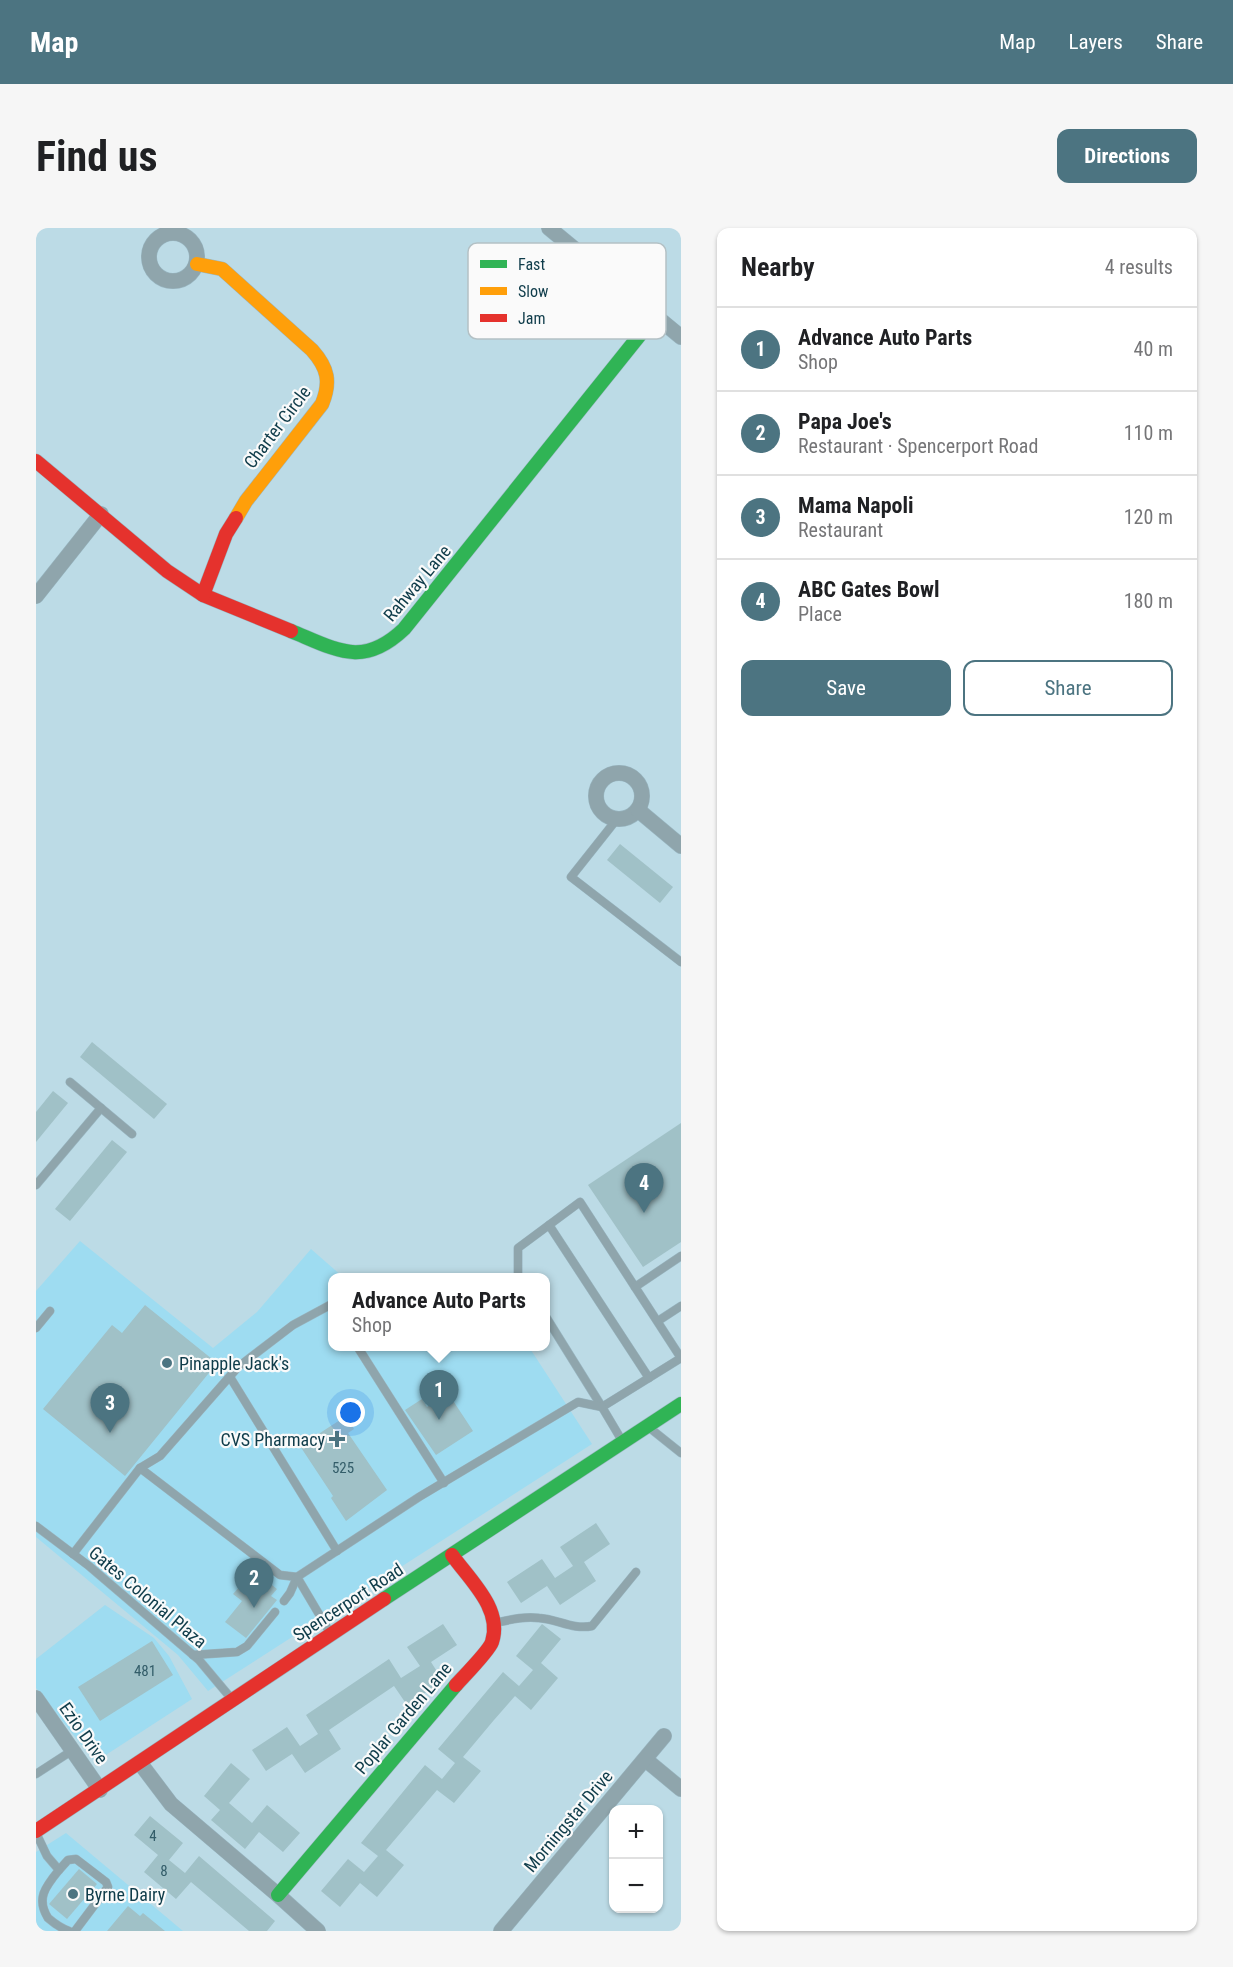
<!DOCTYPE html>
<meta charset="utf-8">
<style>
:root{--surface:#fff;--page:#f6f6f6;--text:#202124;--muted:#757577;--line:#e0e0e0;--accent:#4c7481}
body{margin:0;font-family:"Roboto Condensed",sans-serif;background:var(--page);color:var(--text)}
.controls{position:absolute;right:18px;bottom:18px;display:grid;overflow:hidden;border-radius:12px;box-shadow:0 2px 4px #0004}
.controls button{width:54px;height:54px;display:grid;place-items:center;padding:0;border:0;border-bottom:2px solid var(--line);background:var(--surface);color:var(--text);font:30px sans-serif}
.you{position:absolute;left:315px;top:1185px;width:21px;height:21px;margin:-15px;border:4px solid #fff;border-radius:50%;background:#1a73e8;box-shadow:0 0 0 9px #1a73e833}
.badge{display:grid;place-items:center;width:39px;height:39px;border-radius:50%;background:var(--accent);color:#fff;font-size:20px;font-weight:700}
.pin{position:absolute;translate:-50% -50px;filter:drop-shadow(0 2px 3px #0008)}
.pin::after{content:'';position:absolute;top:32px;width:21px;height:18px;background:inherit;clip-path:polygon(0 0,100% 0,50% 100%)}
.popup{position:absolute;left:292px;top:1045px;width:222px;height:78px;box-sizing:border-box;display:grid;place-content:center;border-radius:12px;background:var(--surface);filter:drop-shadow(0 2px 4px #0005);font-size:20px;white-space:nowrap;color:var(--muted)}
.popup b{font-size:22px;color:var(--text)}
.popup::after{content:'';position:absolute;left:50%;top:100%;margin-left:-12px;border:12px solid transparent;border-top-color:var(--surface)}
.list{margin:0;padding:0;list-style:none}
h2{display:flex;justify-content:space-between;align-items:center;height:78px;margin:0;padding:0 24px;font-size:26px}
h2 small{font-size:20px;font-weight:400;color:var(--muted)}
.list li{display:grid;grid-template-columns:39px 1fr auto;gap:18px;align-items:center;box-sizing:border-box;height:84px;padding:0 24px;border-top:2px solid var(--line)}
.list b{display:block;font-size:22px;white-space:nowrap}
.list p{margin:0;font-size:20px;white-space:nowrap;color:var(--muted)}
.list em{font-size:20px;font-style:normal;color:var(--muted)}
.actions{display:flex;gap:12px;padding:18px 24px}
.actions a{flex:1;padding:14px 0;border:2px solid var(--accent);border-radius:12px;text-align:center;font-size:21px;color:var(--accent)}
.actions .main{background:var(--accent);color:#fff}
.map{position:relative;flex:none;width:645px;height:1703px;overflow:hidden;border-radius:12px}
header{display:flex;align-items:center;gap:36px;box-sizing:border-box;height:84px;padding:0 30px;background:var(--accent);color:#fff}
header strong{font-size:28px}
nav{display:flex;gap:33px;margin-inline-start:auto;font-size:21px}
.intro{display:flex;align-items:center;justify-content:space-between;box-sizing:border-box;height:144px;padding:0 36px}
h1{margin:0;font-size:42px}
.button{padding:15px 27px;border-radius:12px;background:var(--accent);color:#fff;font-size:21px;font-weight:700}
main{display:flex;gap:36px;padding:0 36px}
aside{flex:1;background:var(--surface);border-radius:12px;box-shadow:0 2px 4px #0004}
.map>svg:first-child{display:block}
</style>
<header>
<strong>Map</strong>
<nav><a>Map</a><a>Layers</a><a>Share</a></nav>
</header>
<div class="intro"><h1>Find us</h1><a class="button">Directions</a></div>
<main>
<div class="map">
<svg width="645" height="1703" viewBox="0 0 645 1703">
<rect width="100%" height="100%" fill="#bcdbe6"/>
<g fill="#9edcf1">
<path d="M44,1013L177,1120L221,1084L275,1021L307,1049L296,1050V1118L493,1119L556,1216L172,1463L142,1427L0,1309V1063Z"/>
<path d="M69,1377L118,1410L133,1428L156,1471L59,1534L0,1460V1431Z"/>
<path d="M30,1605L147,1703H0V1624Z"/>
</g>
<g fill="#a0c1c7">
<path d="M584,616L637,659L624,675L571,632Z"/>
<path d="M56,814L131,876L118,891L44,829Z"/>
<path d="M17,863L32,875L0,914V884Z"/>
<path d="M645,895V1014L607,1039L552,957Z"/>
<path d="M76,912L91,924L34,993L19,981Z"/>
<path d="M109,1077L181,1135L89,1248L7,1181L76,1097L86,1105Z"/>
<path d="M412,1165L437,1203L400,1227L369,1182L386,1171L391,1179Z"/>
<path d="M304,1192L306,1196L313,1192L318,1201L312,1205L351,1262L310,1293L295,1270L297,1268L264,1218Z"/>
<path d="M560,1295L574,1316L548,1334L560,1353L524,1377L511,1358L485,1375L471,1354L506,1331L519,1350L537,1338L524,1319Z"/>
<path d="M226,1349L241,1361L235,1368L241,1372L210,1410L189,1394L206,1373L197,1366L206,1356L215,1363Z"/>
<path d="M407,1396L421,1417L395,1434L407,1453L371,1477L358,1458L324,1481L293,1502L305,1521L269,1545L256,1526L230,1543L216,1522L251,1499L264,1518L282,1506L270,1487L353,1431L365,1450L384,1438L371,1419Z"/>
<path d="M506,1396L525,1411L505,1435L522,1450L495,1482L479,1468L458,1492L427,1529L445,1543L418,1575L401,1562L350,1622L368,1637L341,1669L324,1655L304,1679L285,1663L312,1631L328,1644L342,1628L325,1615L389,1537L406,1551L419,1535L402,1521L467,1444L483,1458L497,1442L480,1428Z"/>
<path d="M116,1413L137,1447L64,1493L42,1459Z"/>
<path d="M195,1535L214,1551L193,1575L216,1595L231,1577L264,1605L247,1624L223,1604L209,1621L175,1592L184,1582L168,1568Z"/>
<path d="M114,1588L147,1615L133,1632L149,1645L163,1628L239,1693L231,1703H213L155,1654L140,1671L108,1644L122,1627L98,1607Z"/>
<path d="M43,1641L61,1656L31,1691L13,1676Z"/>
<path d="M92,1678L104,1688L107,1685L129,1703H71Z"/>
</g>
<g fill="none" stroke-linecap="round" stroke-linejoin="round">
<defs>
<g id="lane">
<path d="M581,591L535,649L645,734"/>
<path d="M34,854L96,906"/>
<path d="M0,957L65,880"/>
<path d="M482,1045V1020L513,997"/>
<path d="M599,1059L544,974L513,997L613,1150"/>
<path d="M510,1089L566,1179"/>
<path d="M622,1093L645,1078"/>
<path d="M0,1100L14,1083"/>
<path d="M321,1118L408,1255"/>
<path d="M369,1118H370"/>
<path d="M194,1149L301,1323"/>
<path d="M615,1201L645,1225"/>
<path d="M585,1211L566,1179L645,1130L599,1059L645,1028"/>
<path d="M104,1240L124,1228L202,1139L257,1097L294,1077L296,1078"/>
<path d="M0,1298L53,1338L163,1432L194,1469"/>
<path d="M37,1326L104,1240L244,1347L261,1349L254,1365L248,1373"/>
<path d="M459,1395C473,1392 488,1388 503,1390C521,1391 537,1402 556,1398L600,1344"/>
<path d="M293,1403L261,1349L383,1269L542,1174L566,1179"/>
<path d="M157,1427L201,1424L211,1418L239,1384"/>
<path d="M0,1546L37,1522"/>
<path d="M1,1607L11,1628L23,1642L32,1632L40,1631L70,1654L72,1659L39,1703"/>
<path d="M23,1642C9,1659 0,1671 12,1690C19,1696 24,1700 33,1703"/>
</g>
<g id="street">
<path d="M513,0L645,109"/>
<circle cx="137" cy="29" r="24"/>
<path d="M0,368L65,286"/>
<circle cx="583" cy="568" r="23"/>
<path d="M602,582L645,618"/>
<path d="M0,1470L64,1562"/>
<path d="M610,1532L645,1561"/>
<path d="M104,1535L135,1576L242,1667L282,1703"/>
<path d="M465,1703L628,1508"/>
</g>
<g id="fast">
<path d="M255,403C301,422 327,440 368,401L619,88"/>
<path d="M348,1371L645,1176"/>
<path d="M242,1667L420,1457"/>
</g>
<path id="slow" d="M161,36L186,41L276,122C292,140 295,154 286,176L210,273L200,290"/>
<g id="jam">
<path d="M0,233L131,343L167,367L255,403"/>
<path d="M167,367L190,306L200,290"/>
<path d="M416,1327C433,1351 467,1381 456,1414C453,1423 428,1448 420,1457"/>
<path d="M0,1603L348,1371"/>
</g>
</defs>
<use href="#lane" stroke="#99b6c1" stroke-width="9"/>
<use href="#street" stroke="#99b6c1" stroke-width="16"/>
<use href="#fast" stroke="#99b6c1" stroke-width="15"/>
<use href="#slow" stroke="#99b6c1" stroke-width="15"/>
<use href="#jam" stroke="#99b6c1" stroke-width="15"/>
<use href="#lane" stroke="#8fa5ac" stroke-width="8"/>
<use href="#street" stroke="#8fa5ac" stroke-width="15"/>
<use href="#fast" stroke="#30b455" stroke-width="14"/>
<use href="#slow" stroke="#ff9f0a" stroke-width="14"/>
<use href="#jam" stroke="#e5322d" stroke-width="14"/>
</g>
<g fill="#4c7481" stroke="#fafafa" stroke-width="2">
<circle cx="131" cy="1135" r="6"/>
<path d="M298 1202h6v6h6v6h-6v6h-6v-6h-6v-6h6z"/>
<circle cx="37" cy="1666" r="6"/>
</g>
<g text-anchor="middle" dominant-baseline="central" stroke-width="4.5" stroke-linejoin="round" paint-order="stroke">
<g font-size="15" fill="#335d69">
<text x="307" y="1240">525</text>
<text x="109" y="1443">481</text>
<text x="117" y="1608">4</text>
<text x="128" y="1643">8</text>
</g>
<g font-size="18" fill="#0f3c4a" stroke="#fafafa">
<text transform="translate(241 199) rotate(-53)">Charter Circle</text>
<text transform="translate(381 355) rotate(-50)">Rahway Lane</text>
<text transform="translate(112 1369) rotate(40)">Gates Colonial Plaza</text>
<text transform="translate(312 1374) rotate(-33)">Spencerport Road</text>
<text transform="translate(367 1490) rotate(-50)">Poplar Garden Lane</text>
<text transform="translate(48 1505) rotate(55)">Ezio Drive</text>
<text transform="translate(532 1593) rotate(-50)">Morningstar Drive</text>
</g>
<g font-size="18" fill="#0f3c4a" stroke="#fafafa" text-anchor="start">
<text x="143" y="1135">Pinapple Jack's</text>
<text x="289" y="1211" text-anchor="end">CVS Pharmacy</text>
<text x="49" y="1666">Byrne Dairy</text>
</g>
</g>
<rect x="432" y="15" width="198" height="96" rx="9" fill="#fafafa" stroke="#b4c1c5" stroke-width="1.5"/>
<rect x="444" y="32" width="27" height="8" fill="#30b455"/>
<rect x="444" y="59" width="27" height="8" fill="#ff9f0a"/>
<rect x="444" y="86" width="27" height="8" fill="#e5322d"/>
<g font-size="16" fill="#0f3c4a">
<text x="482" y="42">Fast</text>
<text x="482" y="69">Slow</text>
<text x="482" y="96">Jam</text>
</g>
</svg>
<div class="controls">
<button>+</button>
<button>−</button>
</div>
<div class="you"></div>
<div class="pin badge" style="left:403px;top:1192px">1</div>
<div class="popup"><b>Advance Auto Parts</b>Shop</div>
<div class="pin badge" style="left:218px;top:1380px">2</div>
<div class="pin badge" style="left:74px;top:1205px">3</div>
<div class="pin badge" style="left:608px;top:985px">4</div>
</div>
<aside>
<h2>Nearby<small>4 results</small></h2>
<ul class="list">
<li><span class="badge">1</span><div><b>Advance Auto Parts</b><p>Shop</p></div><em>40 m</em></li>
<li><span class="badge">2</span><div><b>Papa Joe's</b><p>Restaurant · Spencerport Road</p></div><em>110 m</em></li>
<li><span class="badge">3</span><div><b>Mama Napoli</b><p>Restaurant</p></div><em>120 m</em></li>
<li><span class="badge">4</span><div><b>ABC Gates Bowl</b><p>Place</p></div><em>180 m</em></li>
</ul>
<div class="actions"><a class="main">Save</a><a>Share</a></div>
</aside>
</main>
